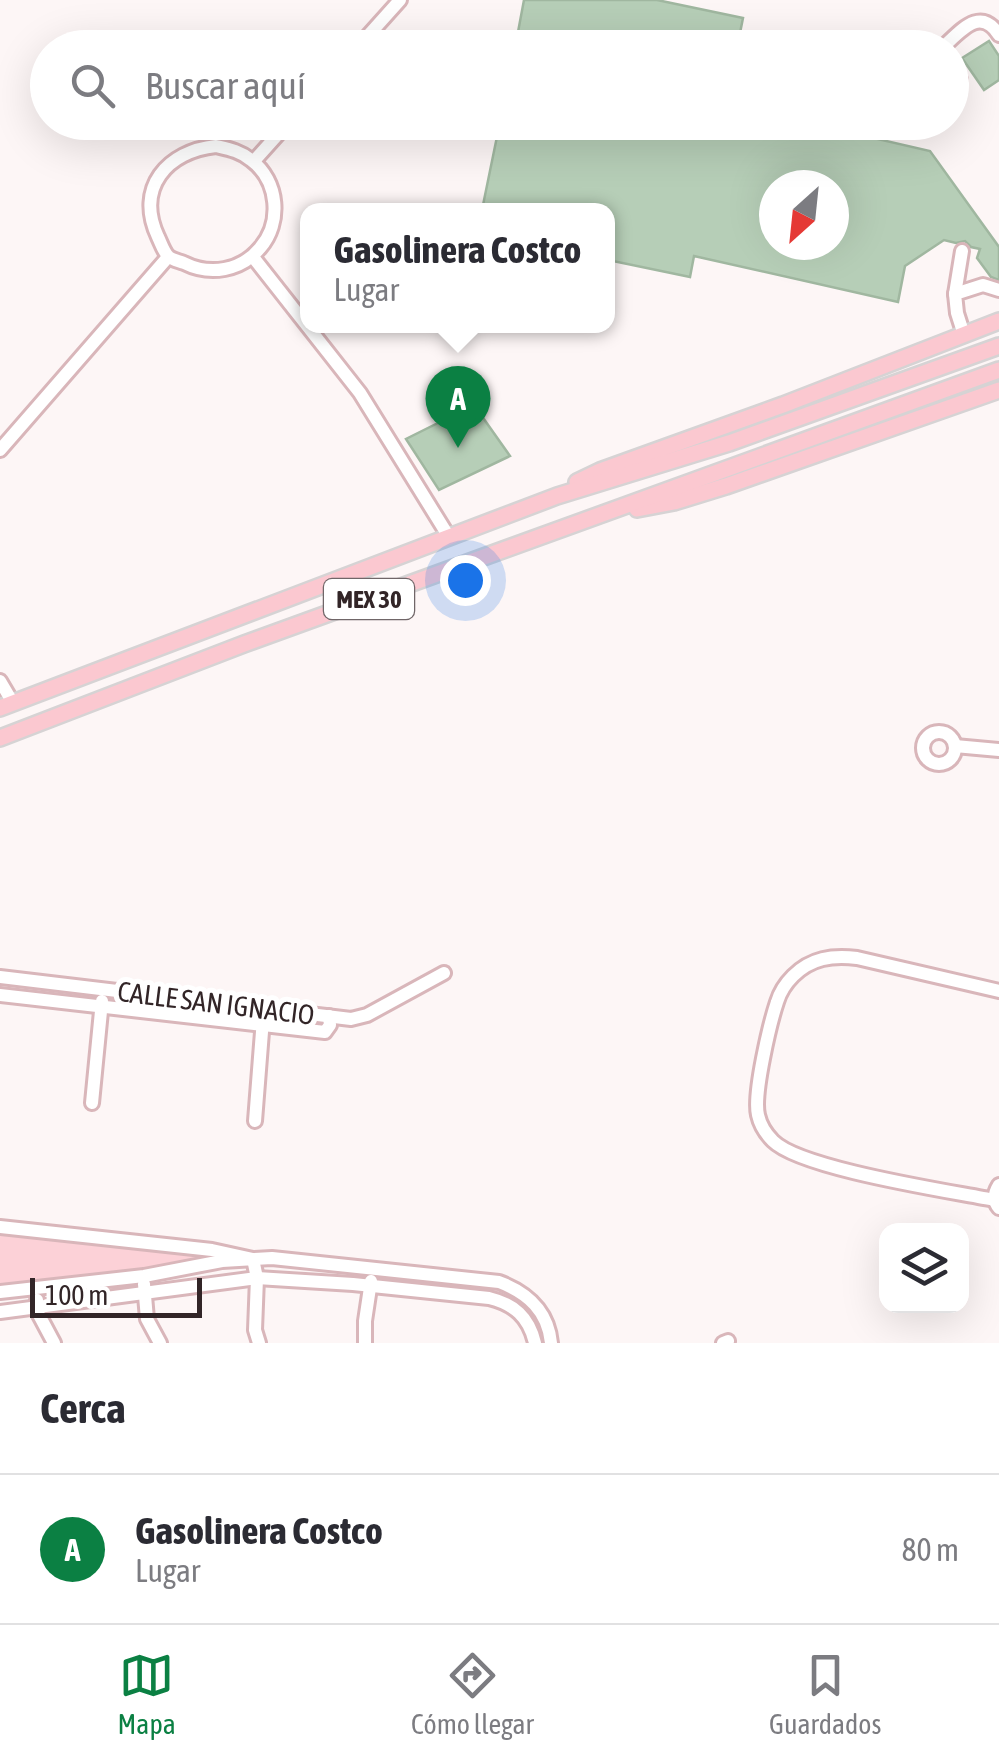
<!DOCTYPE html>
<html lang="es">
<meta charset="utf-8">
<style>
:root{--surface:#fff;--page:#f2f2f3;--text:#2b2b33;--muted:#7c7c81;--line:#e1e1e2;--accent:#0b8043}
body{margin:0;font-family:"Asap Condensed",sans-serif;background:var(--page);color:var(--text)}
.controls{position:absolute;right:30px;bottom:30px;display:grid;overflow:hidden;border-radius:20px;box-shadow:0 10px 40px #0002}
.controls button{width:90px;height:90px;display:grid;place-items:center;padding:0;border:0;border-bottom:2px solid var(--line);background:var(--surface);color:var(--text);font:50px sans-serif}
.compass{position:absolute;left:759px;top:170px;width:90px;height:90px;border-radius:50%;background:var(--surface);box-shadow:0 10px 40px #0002;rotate:207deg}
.scale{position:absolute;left:30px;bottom:25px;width:172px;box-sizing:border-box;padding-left:10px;border:5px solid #322527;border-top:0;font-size:28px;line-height:35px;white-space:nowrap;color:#322527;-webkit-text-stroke:8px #fff;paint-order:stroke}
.you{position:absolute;left:465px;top:580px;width:35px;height:35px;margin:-25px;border:8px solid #fff;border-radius:50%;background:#1a73e8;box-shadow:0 0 0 15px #1a73e833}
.badge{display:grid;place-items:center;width:65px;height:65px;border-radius:50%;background:var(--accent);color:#fff;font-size:32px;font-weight:700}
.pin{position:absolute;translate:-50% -82px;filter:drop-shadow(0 2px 5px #0008)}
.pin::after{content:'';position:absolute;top:52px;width:35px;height:30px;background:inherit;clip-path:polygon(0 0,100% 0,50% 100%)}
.popup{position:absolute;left:300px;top:203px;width:315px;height:130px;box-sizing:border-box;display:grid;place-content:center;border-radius:20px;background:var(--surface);filter:drop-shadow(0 2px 8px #0005);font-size:32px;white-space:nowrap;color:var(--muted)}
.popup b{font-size:38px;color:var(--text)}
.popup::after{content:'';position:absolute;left:50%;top:100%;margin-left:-20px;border:20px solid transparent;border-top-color:var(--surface)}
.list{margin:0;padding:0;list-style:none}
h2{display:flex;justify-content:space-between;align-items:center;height:130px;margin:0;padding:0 40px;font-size:42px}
h2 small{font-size:32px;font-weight:400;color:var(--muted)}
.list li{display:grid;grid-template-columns:65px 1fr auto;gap:30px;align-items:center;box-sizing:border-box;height:150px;padding:0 40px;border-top:2px solid var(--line)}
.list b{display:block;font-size:38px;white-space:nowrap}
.list p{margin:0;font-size:32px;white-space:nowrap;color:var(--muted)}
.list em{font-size:32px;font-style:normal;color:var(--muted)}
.icon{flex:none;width:55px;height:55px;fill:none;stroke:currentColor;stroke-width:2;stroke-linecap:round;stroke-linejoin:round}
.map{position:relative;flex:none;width:999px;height:1343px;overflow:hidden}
.search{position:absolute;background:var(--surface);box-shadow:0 10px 40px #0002;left:30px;right:30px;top:30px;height:110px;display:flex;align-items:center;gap:25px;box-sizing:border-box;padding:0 35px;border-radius:55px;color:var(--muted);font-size:38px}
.sheet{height:280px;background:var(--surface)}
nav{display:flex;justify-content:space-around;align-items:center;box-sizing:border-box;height:140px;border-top:2px solid var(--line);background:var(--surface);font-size:28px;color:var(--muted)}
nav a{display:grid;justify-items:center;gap:5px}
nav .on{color:var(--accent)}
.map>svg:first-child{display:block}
</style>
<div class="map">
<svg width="999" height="1343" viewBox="0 0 999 1343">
<rect width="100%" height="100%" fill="#fdf6f6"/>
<path fill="#fcd1d7" d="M0,1232L225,1257L144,1272L0,1290Z"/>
<g fill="#b6ceb7" stroke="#a0b7a0" stroke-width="2.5" fill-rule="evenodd">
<path d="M524,0H657L743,18L737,48H515Z"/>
<path d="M989,41L999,56V80L984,90L962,58Z"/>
<path d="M500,122H804L930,151L999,247V280L991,277L977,258L980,249L971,247L965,241L956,243L944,240L905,266L898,302L694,256L690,277L608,260V210H482ZM774,185H834V245H774Z"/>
<path d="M474,405L510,456L439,490L406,439Z"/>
</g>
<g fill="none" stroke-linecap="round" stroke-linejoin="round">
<defs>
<g id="minor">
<path d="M357,48L400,0"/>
<path d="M942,48C960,32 980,5 999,35"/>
<path d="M952,66L960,79"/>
<path d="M216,146C229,149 240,151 251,160C279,181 282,223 260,248C241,271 210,276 184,263C179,261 173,260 169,257C164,253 161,243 158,237C135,188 167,151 216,146Z"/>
<path d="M254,161L289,122"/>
<path d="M253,257L360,393L449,537"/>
<path d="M955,294L962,251"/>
<path d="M964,335L957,313L955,294L983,285L999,290"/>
<path d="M0,450L168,257"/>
<path d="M0,681L13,703"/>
<circle cx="939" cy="748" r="16"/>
<path d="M955,746L999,750"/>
<path d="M0,977L351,1019L367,1015L444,973"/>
<path d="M0,995L325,1032L330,1025L329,1016"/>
<path d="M92,1103L102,1001"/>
<path d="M255,1121L263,1019"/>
<path d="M999,1185C994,1193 993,1201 999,1208"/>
<path d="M994,1200C949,1191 801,1169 773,1141C766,1134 760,1124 758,1115C753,1094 770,1023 777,1002C780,992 786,983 793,976C811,958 832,955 857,958L999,991"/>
<path d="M0,1227L212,1250L253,1259L257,1278L255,1330L259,1343"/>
<path d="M144,1284L147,1319L160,1343"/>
<path d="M0,1292L144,1276L222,1261L272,1258L499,1282C528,1293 548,1311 551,1343"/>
<path d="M37,1300L38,1313L54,1343"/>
<path d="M0,1312L257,1278L353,1284L489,1298C514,1304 529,1317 535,1343"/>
<path d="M365,1343V1321L371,1281"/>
<path d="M723,1343L728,1341"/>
</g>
<g id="major">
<path d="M577,482L600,471L783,405L999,321"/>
<path d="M637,509L674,502L726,486L999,390"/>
<path d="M0,708L557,496L729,443L999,346"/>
<path d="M0,738L244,644L999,370"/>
</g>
</defs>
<use href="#minor" stroke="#d9b6ba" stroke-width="18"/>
<use href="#major" stroke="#d6d3d4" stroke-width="20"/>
<use href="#minor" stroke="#fff" stroke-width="12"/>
<use href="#major" stroke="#fbc8d0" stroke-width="15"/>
</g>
<g text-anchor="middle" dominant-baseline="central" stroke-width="10" stroke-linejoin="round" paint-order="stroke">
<rect fill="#fff" stroke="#706668" stroke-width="2.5" x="324" y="579" width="90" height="40" rx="8"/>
<g font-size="25" font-weight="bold" fill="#322527">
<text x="369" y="599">MEX 30</text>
</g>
<g font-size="28" fill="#322527" stroke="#fff">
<text transform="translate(216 1003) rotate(7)">CALLE SAN IGNACIO</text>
</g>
</g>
</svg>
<div class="controls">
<button><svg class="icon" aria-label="layers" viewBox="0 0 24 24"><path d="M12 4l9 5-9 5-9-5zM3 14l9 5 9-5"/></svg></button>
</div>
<svg class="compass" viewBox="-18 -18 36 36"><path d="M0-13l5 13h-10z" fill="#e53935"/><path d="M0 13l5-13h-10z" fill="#7c7c81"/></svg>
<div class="scale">100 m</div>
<div class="you"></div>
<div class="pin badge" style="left:458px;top:448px">A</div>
<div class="popup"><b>Gasolinera Costco</b>Lugar</div>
<div class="search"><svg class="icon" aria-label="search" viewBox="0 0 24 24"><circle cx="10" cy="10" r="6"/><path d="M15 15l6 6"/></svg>Buscar aquí</div>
</div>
<section class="sheet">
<h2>Cerca<small></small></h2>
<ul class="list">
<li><span class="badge">A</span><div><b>Gasolinera Costco</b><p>Lugar</p></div><em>80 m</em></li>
</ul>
</section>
<nav>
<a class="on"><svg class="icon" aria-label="map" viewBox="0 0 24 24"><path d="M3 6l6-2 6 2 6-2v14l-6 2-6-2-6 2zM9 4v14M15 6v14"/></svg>Mapa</a>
<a><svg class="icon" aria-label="directions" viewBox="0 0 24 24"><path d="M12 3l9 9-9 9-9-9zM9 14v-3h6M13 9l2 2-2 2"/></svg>Cómo llegar</a>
<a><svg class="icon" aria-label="saved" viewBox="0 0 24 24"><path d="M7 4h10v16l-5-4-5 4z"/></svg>Guardados</a>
</nav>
